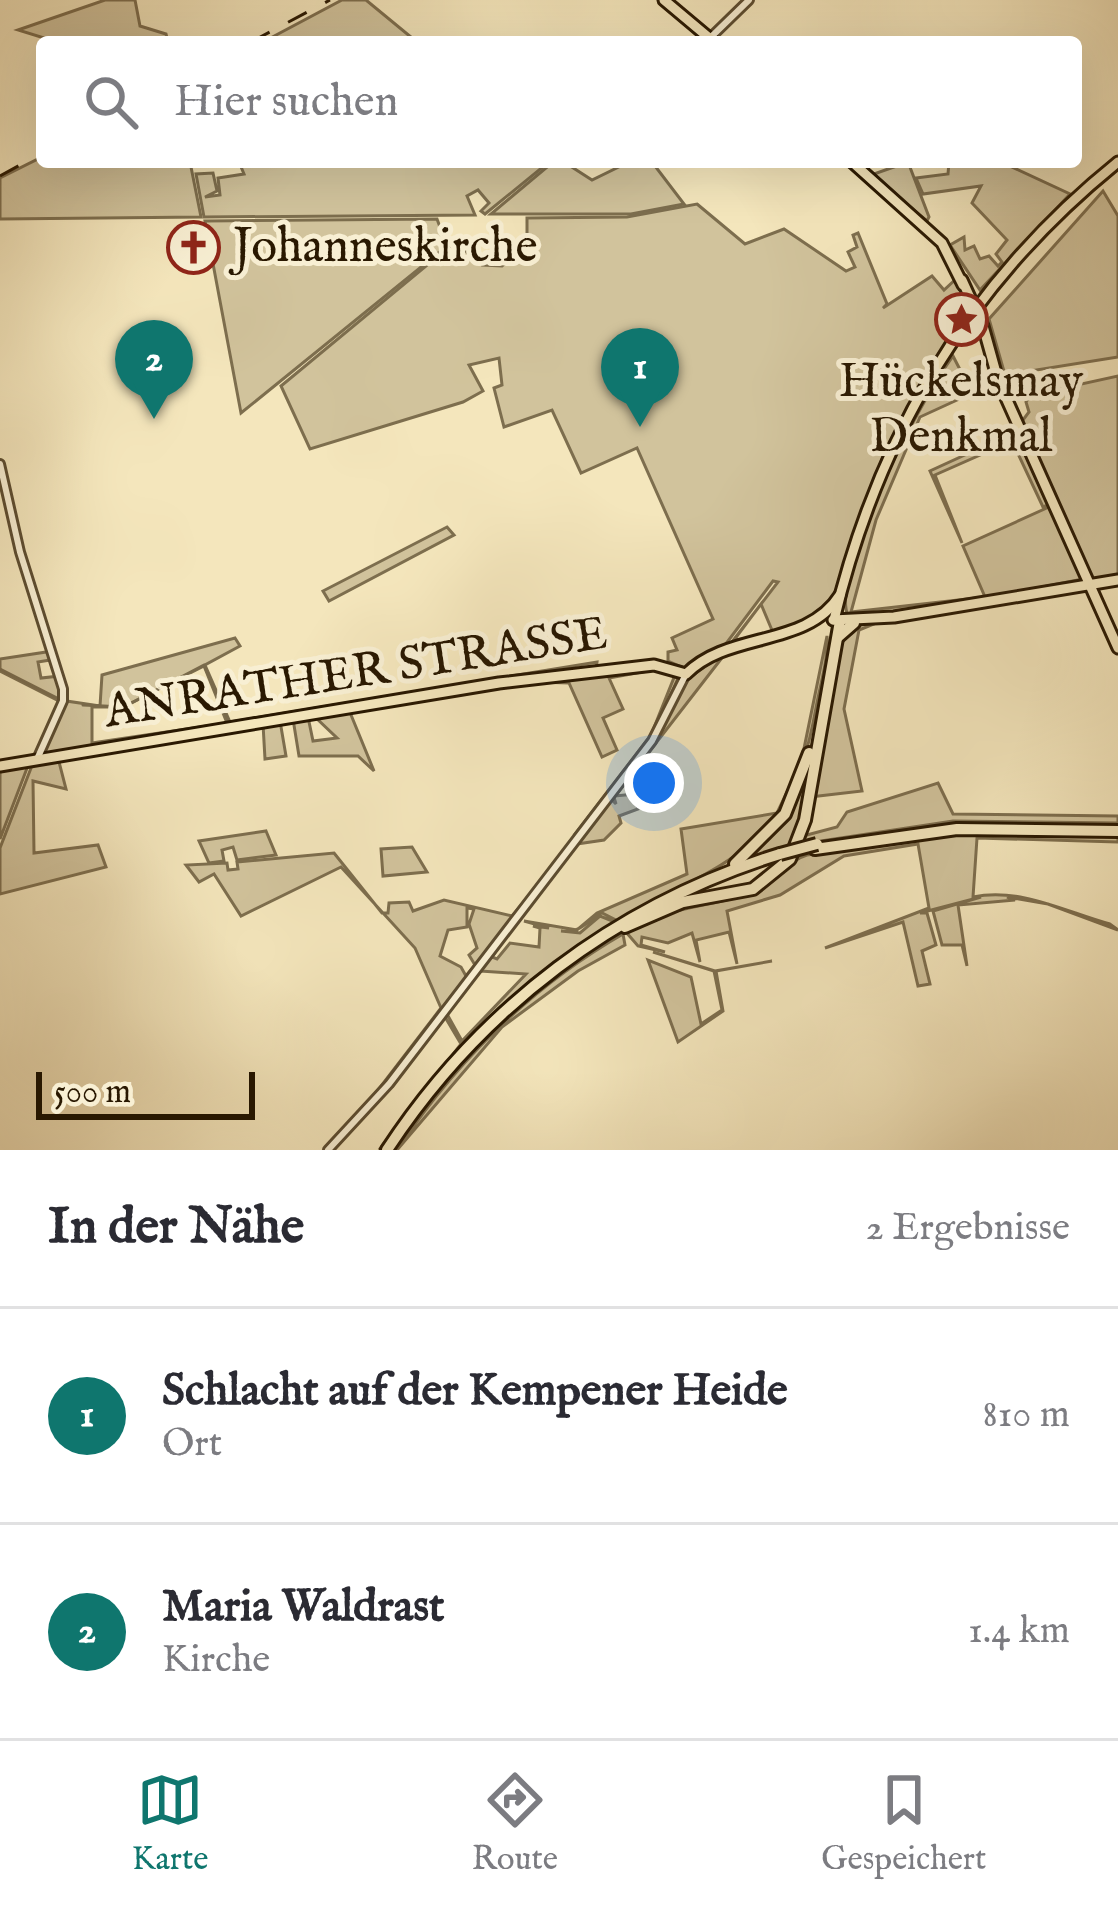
<!DOCTYPE html>
<html lang="de">
<meta charset="utf-8">
<style>
:root{--surface:#fff;--page:#f2f2f3;--text:#2b2b33;--muted:#7c7c81;--line:#e1e1e2;--accent:#0f766e}
body{margin:0;font-family:"IM FELL English",serif;background:var(--page);color:var(--text)}
.scale{position:absolute;left:36px;bottom:30px;width:219px;box-sizing:border-box;padding-left:12px;border:6px solid #291801;border-top:0;font-size:33px;line-height:42px;white-space:nowrap;color:#291801;-webkit-text-stroke:9px #f8efd3;paint-order:stroke}
.you{position:absolute;left:654px;top:783px;width:42px;height:42px;margin:-30px;border:9px solid #fff;border-radius:50%;background:#1a73e8;box-shadow:0 0 0 18px #1a73e833}
.badge{display:grid;place-items:center;width:78px;height:78px;border-radius:50%;background:var(--accent);color:#fff;font-size:39px;font-weight:700}
.pin{position:absolute;translate:-50% -99px;filter:drop-shadow(0 3px 6px #0008)}
.pin::after{content:'';position:absolute;top:63px;width:42px;height:36px;background:inherit;clip-path:polygon(0 0,100% 0,50% 100%)}
.list{margin:0;padding:0;list-style:none}
h2{display:flex;justify-content:space-between;align-items:center;height:156px;margin:0;padding:0 48px;font-size:51px}
h2 small{font-size:39px;font-weight:400;color:var(--muted)}
.list li{display:grid;grid-template-columns:78px 1fr auto;gap:36px;align-items:center;box-sizing:border-box;height:216px;padding:0 48px;border-top:3px solid var(--line)}
.list b{display:block;font-size:45px;white-space:nowrap}
.list p{margin:0;font-size:39px;white-space:nowrap;color:var(--muted)}
.list em{font-size:39px;font-style:normal;color:var(--muted)}
.icon{flex:none;width:66px;height:66px;fill:none;stroke:currentColor;stroke-width:2;stroke-linecap:round;stroke-linejoin:round}
.map{position:relative;flex:none;width:1118px;height:1150px;overflow:hidden}
.search{position:absolute;background:var(--surface);box-shadow:0 12px 48px #0002;left:36px;right:36px;top:36px;height:132px;display:flex;align-items:center;gap:30px;box-sizing:border-box;padding:0 42px;border-radius:12px;color:var(--muted);font-size:45px}
.sheet{height:588px;background:var(--surface)}
nav{display:flex;justify-content:space-around;align-items:center;box-sizing:border-box;height:168px;border-top:3px solid var(--line);background:var(--surface);font-size:33px;color:var(--muted)}
nav a{display:grid;justify-items:center;gap:6px}
nav .on{color:var(--accent)}
.map>svg:first-child{display:block}
</style>
<div class="map">
<svg width="1118" height="1150" viewBox="0 0 1118 1150">
<rect width="100%" height="100%" fill="#f4e6bc"/>
<filter id="stains"><feTurbulence type="fractalNoise" baseFrequency=".00167" numOctaves="4"/><feColorMatrix values="0 0 0 0 .2 0 0 0 0 .09 0 0 0 0 .02 0 0 0 .5 -.17"/></filter>
<radialGradient id="worn" r=".72"><stop offset=".6" stop-color="#630" stop-opacity="0"/><stop offset="1" stop-color="#630" stop-opacity=".3"/></radialGradient>
<g fill="#d1c39c" stroke="#7d6e4e" stroke-width="3" fill-rule="evenodd">
<path d="M105,0H135L140,26L166,34L168,42H57L18,30Z"/>
<path d="M342,0H366L417,42H263Z"/>
<path d="M42,157V162H190L201,217L0,219V178Z"/>
<path d="M239,162H549L485,214L481,211L489,203L478,190L467,196L475,215L204,217L196,174L213,173L217,191L205,197L220,195L218,178L244,174Z"/>
<path d="M553,162H564L592,180L629,162H652L684,204L631,214H491Z"/>
<path d="M908,162L929,217L927,221L871,175Z"/>
<path d="M949,162H1001L1070,194L980,290L950,245L964,237L965,250L974,246L980,259L989,256L998,266L1002,262L996,254L1007,240L972,203L981,186L923,194L916,178L948,174Z"/>
<path d="M1103,191L1118,216V357L1005,375L989,319Z"/>
<path d="M697,204L745,244L784,229L846,271L855,267L848,252L857,247L853,235L858,233L887,304L883,308L932,276L944,290L957,278L970,310L883,456L834,599C809,627 769,638 732,642L778,582L773,581L725,645L684,668L668,661V652L677,650L672,638L713,619L637,448L581,473L552,410L504,427L494,388L502,385L499,358L469,365L483,391L463,402L310,449L281,386L455,242L482,265L502,266L527,245V218L627,217ZM761,604L774,635L734,640Z"/>
<path d="M437,219L447,246L241,413L205,221Z"/>
<path d="M953,356L970,389L992,379L994,383L920,417L876,520L851,612L985,597L963,546L1049,507L1083,579L903,614L848,616C829,571 923,396 953,356Z"/>
<path d="M1118,376V578L1091,580L1020,424L1029,412L1026,402L1031,395Z"/>
<path d="M1015,432L1048,505L1043,507L1012,441L935,475L962,543L930,471Z"/>
<path d="M447,527L454,535L329,601L323,591Z"/>
<path d="M876,623L859,630L844,709L862,791L810,797L840,637L851,626Z"/>
<path d="M827,636C829,656 820,686 816,708C791,850 731,858 618,921L602,913C585,921 583,933 561,931L580,933L600,916L615,922L520,992L379,1150L461,1044L445,1017L391,1087L330,1150L447,1014L515,923L492,957L497,959L510,943L539,947L540,928L533,926L549,928L524,921L577,930L597,913L687,874L681,829L777,813L801,763ZM480,971L526,974L462,1041L447,1014Z"/>
<path d="M235,638L240,646L205,665L230,722L597,662L596,670L46,756L43,752L66,701L100,706L102,675ZM204,666L227,723L92,743V707H123Z"/>
<path d="M728,650L615,796L636,794L638,809L619,816L621,823L604,840L577,844L610,798L616,804L613,794L652,743L682,683Z"/>
<path d="M53,651L56,659L38,662L41,678L60,676L61,702L0,671V659Z"/>
<path d="M661,668L679,676L653,736L578,835L575,834L651,735L675,675L653,670L609,678L623,709L603,718L617,750L602,757L569,683L538,682Z"/>
<path d="M349,710L374,771L358,756H299L293,719L308,717L313,741L337,738L314,716Z"/>
<path d="M280,721L286,756L265,759L263,724Z"/>
<path d="M813,752L794,846L737,864L801,787Z"/>
<path d="M58,758L66,789L33,781L34,853L98,845L106,867L0,894V848L33,763Z"/>
<path d="M29,763L0,839V767Z"/>
<path d="M938,783L953,814L1118,816V823L953,821L801,844L803,836L837,827L847,812Z"/>
<path d="M266,831L276,855L237,860L233,847L222,850L224,861L209,863L199,841Z"/>
<path d="M977,831L1118,835V842L977,838L973,897C1020,887 1066,912 1110,924L1118,930L1048,904L1007,897L1015,900L958,905L967,966L962,945H942L933,911L981,897L920,913H927L936,945L922,951L930,984L918,986L903,922L825,948L929,908L918,844L844,856L780,895L727,911L737,964L729,932L696,940L700,962L692,933L668,943L642,937L641,945L665,952L638,946L626,932C676,902 717,909 762,888C781,879 786,861 807,855Z"/>
<path d="M412,847L427,872L383,876L381,849Z"/>
<path d="M334,853L382,913H388L389,903L409,902L413,911L444,900L512,916L559,860L365,1107L441,1008L415,948L341,867L241,916L214,874L199,882L186,865L227,863L228,870L238,869L237,862ZM467,908L474,909L469,924L477,948L469,955L475,965L466,976L461,967L440,956L448,930L467,927Z"/>
<path d="M623,934L625,945L578,971L502,1027L397,1150C456,1062 531,987 623,934Z"/>
<path d="M653,952L715,971L772,961L716,971L723,1011L678,1042L648,960L691,977L701,1024L722,1010L714,971Z"/>
</g>
<g fill="none" stroke-linecap="round" stroke-linejoin="round">
<g stroke="#796a4b" stroke-width="3">
<path d="M0,669L59,699"/>
<path d="M83,705L124,707L204,665L229,722"/>
</g>
<defs>
<g id="minor">
<path d="M710,38L749,0"/>
<path d="M0,464L20,552L63,689V701L38,757"/>
<path d="M328,1150L389,1084L652,741L686,674"/>
</g>
<g id="major">
<path d="M664,0L714,42"/>
<path d="M852,162L942,243L963,285"/>
<path d="M962,280L983,326L998,380L1118,648"/>
<path d="M833,620L894,617L1118,580"/>
<path d="M834,620C878,435 969,282 1118,162"/>
<path d="M0,766L499,683L654,665L686,674C728,631 807,648 840,595"/>
</g>
<g id="highway">
<path d="M838,637L854,623"/>
<path d="M815,849L957,829L1118,831"/>
<path d="M735,864L785,814L809,753"/>
<path d="M625,927L683,902L753,889L790,859L805,820L840,621"/>
<path d="M387,1150C480,1008 618,904 780,854"/>
</g>
</defs>
<use href="#minor" stroke="#5c4c30" stroke-width="12"/>
<use href="#major" stroke="#291801" stroke-width="15"/>
<use href="#highway" stroke="#291801" stroke-width="16"/>
<use href="#minor" stroke="#f8efd3" stroke-width="6"/>
<use href="#major" stroke="#f4e6bc" stroke-width="9"/>
<use href="#highway" stroke="#f4e6bc" stroke-width="10"/>
<g stroke="#291801" stroke-width="3" stroke-dasharray="21 21" stroke-linecap="butt">
<path d="M251,42L330,0"/>
<path d="M0,176L42,153"/>
</g>
<defs>
<path id="highway-bridge" d="M780,854L817,844"/>
</defs>
<use href="#highway-bridge" stroke="#291801" stroke-width="16" stroke-linecap="butt"/>
<use href="#highway-bridge" stroke="#f4e6bc" stroke-width="10"/>
</g>
<defs>
<symbol id="church-ring" viewBox="-11 -11 22 22"><circle r="9.5" fill="#f8efd3" stroke="#8f2418" stroke-width="1.5"/><path d="M-1.2-6h2.4v3.5h3.3v2.4h-3.3V6h-2.4V-.1h-3.3v-2.4h3.3Z" fill="#8f2418"/></symbol>
<symbol id="sight-ring" viewBox="-11 -11 22 22"><circle r="9.5" fill="#f8efd3" stroke="#8f2418" stroke-width="1.5"/><path d="M0-6L1.8-2.2L6-1.7L2.9 1.2L3.7 5.4L0 3.3L-3.7 5.4L-2.9 1.2L-6-1.7L-1.8-2.2Z" fill="#8f2418"/></symbol>
</defs>
<g fill-rule="evenodd">
<use href="#church-ring" x="164" y="218" width="59" height="59"/>
<use href="#sight-ring" x="932" y="290" width="59" height="59"/>
</g>
<g text-anchor="middle" dominant-baseline="central" stroke-width="10" stroke-linejoin="round" paint-order="stroke">
<g font-size="48" fill="#291801" stroke="#f8efd3" text-anchor="start">
<text x="233" y="248">Johanneskirche</text>
<text x="961" y="383" text-anchor="middle">Hückelsmay<tspan x="961" dy="55">Denkmal</tspan></text>
</g>
<g font-size="48" fill="#291801" stroke="#f8efd3">
<text transform="translate(356 674) rotate(-9)">ANRATHER STRASSE</text>
</g>
</g>
<rect width="100%" height="100%" filter="url(#stains)"/>
<rect width="100%" height="100%" fill="url(#worn)"/>
</svg>
<div class="scale">500 m</div>
<div class="you"></div>
<div class="pin badge" style="left:640px;top:427px">1</div>
<div class="pin badge" style="left:154px;top:419px">2</div>
<div class="search"><svg class="icon" aria-label="search" viewBox="0 0 24 24"><circle cx="10" cy="10" r="6"/><path d="M15 15l6 6"/></svg>Hier suchen</div>
</div>
<section class="sheet">
<h2>In der Nähe<small>2 Ergebnisse</small></h2>
<ul class="list">
<li><span class="badge">1</span><div><b>Schlacht auf der Kempener Heide</b><p>Ort</p></div><em>810 m</em></li>
<li><span class="badge">2</span><div><b>Maria Waldrast</b><p>Kirche</p></div><em>1.4 km</em></li>
</ul>
</section>
<nav>
<a class="on"><svg class="icon" aria-label="map" viewBox="0 0 24 24"><path d="M3 6l6-2 6 2 6-2v14l-6 2-6-2-6 2zM9 4v14M15 6v14"/></svg>Karte</a>
<a><svg class="icon" aria-label="directions" viewBox="0 0 24 24"><path d="M12 3l9 9-9 9-9-9zM9 14v-3h6M13 9l2 2-2 2"/></svg>Route</a>
<a><svg class="icon" aria-label="saved" viewBox="0 0 24 24"><path d="M7 4h10v16l-5-4-5 4z"/></svg>Gespeichert</a>
</nav>
